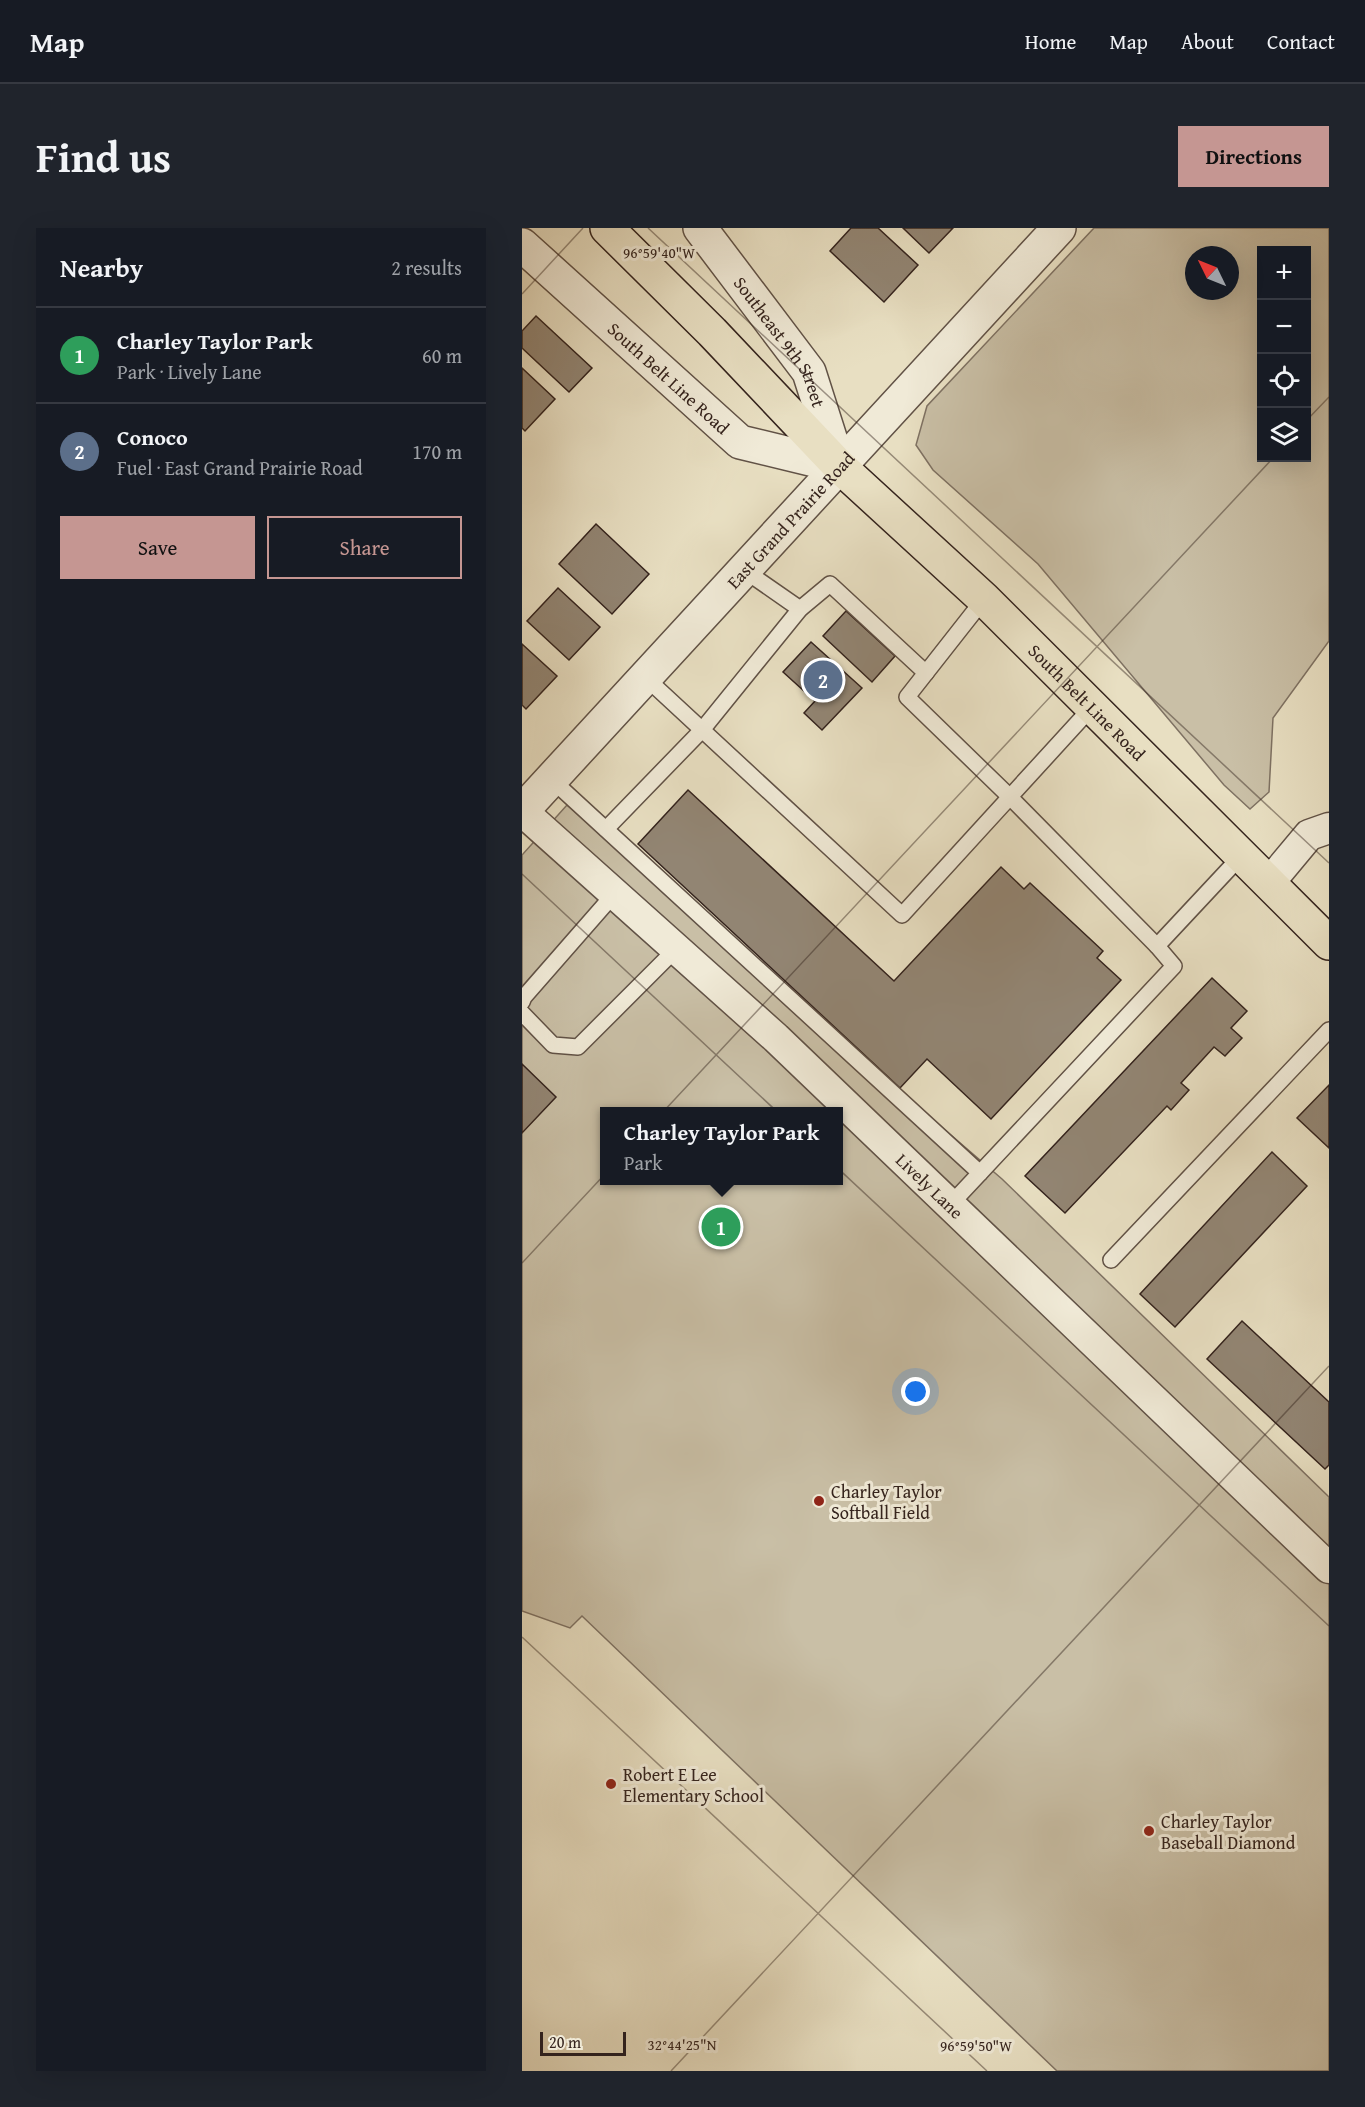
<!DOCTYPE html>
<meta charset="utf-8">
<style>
:root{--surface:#171b24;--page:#20242c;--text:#f1f3f6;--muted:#9ea1a6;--line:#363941;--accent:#c59692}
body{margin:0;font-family:"Gentium Book Plus",serif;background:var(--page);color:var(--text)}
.controls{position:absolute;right:18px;top:18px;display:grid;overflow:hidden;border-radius:0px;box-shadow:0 6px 24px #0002}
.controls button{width:54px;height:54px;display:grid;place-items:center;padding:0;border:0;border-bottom:2px solid var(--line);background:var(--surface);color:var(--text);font:30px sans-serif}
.compass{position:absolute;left:663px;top:18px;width:54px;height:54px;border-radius:50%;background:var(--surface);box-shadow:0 6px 24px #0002;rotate:313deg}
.scale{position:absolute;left:18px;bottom:15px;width:86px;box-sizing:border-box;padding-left:6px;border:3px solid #34231d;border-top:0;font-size:16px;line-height:21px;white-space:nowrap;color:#34231d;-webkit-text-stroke:4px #f0ead7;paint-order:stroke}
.you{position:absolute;left:394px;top:1164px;width:21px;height:21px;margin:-15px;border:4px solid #fff;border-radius:50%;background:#1a73e8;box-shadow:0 0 0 9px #1a73e833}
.badge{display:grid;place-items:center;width:39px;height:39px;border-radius:50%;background:var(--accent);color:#fff;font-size:20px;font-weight:700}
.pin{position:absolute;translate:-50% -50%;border:3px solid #fff;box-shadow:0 2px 6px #0006}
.popup{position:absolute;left:78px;top:879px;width:243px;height:78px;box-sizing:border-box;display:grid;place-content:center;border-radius:0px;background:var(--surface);filter:drop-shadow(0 2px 4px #0005);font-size:20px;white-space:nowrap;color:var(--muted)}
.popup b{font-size:22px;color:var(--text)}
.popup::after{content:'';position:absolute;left:50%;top:100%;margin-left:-12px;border:12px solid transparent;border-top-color:var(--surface)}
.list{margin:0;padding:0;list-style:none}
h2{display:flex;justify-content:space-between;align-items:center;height:78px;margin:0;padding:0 24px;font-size:26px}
h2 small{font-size:20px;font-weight:400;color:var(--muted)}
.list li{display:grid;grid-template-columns:39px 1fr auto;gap:18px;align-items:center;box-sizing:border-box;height:96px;padding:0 24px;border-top:2px solid var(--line)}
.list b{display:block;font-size:22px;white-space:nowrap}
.list p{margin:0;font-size:20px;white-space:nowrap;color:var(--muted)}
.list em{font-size:20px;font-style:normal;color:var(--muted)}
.actions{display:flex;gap:12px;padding:18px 24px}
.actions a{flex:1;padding:14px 0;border:2px solid var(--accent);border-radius:0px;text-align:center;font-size:21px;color:var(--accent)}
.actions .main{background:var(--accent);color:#111}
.icon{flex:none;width:33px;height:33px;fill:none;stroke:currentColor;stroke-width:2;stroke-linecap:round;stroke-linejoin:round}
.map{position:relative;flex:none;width:807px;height:1843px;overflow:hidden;border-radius:0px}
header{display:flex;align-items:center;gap:36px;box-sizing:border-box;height:84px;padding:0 30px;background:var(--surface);border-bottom:2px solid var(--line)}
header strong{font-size:28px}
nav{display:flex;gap:33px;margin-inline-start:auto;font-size:21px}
.intro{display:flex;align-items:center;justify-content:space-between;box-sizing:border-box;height:144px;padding:0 36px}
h1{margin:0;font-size:42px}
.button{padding:15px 27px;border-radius:0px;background:var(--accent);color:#111;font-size:21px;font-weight:700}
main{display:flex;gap:36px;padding:0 36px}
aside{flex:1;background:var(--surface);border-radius:0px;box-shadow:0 6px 24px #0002}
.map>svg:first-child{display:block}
</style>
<header>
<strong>Map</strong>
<nav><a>Home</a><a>Map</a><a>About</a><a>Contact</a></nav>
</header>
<div class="intro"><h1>Find us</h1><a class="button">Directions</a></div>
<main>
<aside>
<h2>Nearby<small>2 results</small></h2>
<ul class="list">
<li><span class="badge" style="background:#2e9e5b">1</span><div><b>Charley Taylor Park</b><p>Park · Lively Lane</p></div><em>60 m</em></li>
<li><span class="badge" style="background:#5c6f8a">2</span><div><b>Conoco</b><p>Fuel · East Grand Prairie Road</p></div><em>170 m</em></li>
</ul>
<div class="actions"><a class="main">Save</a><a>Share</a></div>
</aside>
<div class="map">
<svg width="807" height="1843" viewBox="0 0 807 1843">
<rect width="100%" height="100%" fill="#e8dfc2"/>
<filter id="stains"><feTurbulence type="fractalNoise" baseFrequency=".00333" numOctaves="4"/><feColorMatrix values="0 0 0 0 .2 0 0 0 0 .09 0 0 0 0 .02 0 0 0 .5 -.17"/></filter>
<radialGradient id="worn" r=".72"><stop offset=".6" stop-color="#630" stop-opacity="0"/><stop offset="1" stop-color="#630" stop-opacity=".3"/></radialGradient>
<g fill="#c9bfa6" stroke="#7e7162" stroke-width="1.5" fill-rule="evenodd">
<path d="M572,0H807V413L751,490L747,564L728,581L702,557L516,336L411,242L394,217L405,178ZM784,22V230H740V22ZM672,27H708V63H672Z"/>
<path d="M45,577L480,951L807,1269V1843H535L60,1388L48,1400L0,1383V627ZM82,884H316V952H82Z"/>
</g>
<g fill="#928573" stroke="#34231d" stroke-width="1.5">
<path d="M329,0H356L396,37L362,74L308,23Z"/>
<path d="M381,0H431L407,25Z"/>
<path d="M14,88L70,140L47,164L0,120V103Z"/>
<path d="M0,140L33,171L3,203L0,200Z"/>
<path d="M74,296L127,346L90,386L37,336Z"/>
<path d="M36,360L78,399L47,432L5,393Z"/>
<path d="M324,383L373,428L350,454L301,408Z"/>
<path d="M289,414L340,460L300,502L282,485L293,473L261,444Z"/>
<path d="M0,416L35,448L4,481L0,477Z"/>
<path d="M166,562L372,753L479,639L502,661L508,655L581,723L575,730L599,752L469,891L405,831L378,860L116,616Z"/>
<path d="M690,750L725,783L709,800L720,810L703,828L692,819L659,855L667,862L649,882L645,878L543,985L503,948Z"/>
<path d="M0,836L34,869L0,905Z"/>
<path d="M807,857V920L775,890Z"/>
<path d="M750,924L785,958L653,1099L618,1066Z"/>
<path d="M720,1093L807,1174V1237L803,1241L685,1131Z"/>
</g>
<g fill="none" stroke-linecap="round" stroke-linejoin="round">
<defs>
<g id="service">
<path d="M222,342L278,381"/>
<path d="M462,371L385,469L488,569L635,718"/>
<path d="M123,449L380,687L570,479"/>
<path d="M29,551L458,945L428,977"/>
<path d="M84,601L180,502L278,381L308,356L404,445"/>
<path d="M0,774L2,769L93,665"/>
<path d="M0,785L31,817L56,819L154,721"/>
<path d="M458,945L652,738L635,718L720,627"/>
<path d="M589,1032L807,802"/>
</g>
<g id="minor">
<path id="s1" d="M0,583L254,810L807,1340"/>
<path d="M747,655L787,607L807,600"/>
</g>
<g id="tertiary">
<path id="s2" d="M178,0L287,144L317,238"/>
<path id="s3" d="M0,17L218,214L317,238"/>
<path id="s4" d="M0,583L537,0"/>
</g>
<g id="primary">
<path id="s5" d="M85,0L190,104L317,238L462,371L807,715"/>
</g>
</defs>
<use href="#service" stroke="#615246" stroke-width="18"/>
<use href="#minor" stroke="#615246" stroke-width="33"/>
<use href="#tertiary" stroke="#615246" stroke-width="36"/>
<use href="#primary" stroke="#34231d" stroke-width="36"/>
<use href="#service" stroke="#f0ead7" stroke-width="15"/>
<use href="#minor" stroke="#f0ead7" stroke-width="30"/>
<use href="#tertiary" stroke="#f0ead7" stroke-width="33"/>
<use href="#primary" stroke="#e8dfc2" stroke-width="33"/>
</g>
<path fill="none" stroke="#34231d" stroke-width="1.5" stroke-opacity="0.45" d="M126,0L807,635M0,66L61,0M784,193L807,169M0,646L807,1398M0,1035L751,230M0,1409L465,1843M149,1843L807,1138"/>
<g fill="#8f2418" stroke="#f0ead7" stroke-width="2">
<circle cx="297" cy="1273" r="6"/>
<circle cx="89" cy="1556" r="6"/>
<circle cx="627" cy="1603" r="6"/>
</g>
<g text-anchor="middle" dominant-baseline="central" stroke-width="6" stroke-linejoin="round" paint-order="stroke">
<g font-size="18" fill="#34231d" stroke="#f0ead7">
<text stroke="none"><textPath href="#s2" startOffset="140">Southeast 9th Street</textPath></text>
<text stroke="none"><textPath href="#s3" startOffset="198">South Belt Line Road</textPath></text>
<text stroke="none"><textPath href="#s4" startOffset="396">East Grand Prairie Road</textPath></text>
<text stroke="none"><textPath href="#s5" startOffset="675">South Belt Line Road</textPath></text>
<text stroke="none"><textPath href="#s1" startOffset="554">Lively Lane</textPath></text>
</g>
<g font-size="18" fill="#34231d" stroke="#f0ead7" text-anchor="start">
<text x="309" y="1263">Charley Taylor<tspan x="309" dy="21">Softball Field</tspan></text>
<text x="101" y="1546">Robert E Lee<tspan x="101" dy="21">Elementary School</tspan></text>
<text x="639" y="1593">Charley Taylor<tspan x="639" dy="21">Baseball Diamond</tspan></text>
</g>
</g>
<g font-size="15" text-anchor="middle" fill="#34231d" stroke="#f0ead7" stroke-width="6" stroke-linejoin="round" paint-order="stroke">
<text x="137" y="30">96°59'40"W</text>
<text x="160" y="1822">32°44'25"N</text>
<text x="454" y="1823">96°59'50"W</text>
</g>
<rect width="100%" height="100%" filter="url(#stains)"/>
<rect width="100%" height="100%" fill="url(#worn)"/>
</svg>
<div class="controls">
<button>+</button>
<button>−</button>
<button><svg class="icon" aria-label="locate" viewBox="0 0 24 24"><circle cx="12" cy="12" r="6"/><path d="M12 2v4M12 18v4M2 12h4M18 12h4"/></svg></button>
<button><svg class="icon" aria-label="layers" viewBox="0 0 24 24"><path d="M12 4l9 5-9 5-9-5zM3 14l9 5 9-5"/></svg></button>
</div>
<svg class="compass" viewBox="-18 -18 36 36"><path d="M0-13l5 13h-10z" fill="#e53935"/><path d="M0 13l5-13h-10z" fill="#9ea1a6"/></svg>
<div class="scale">20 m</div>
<div class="you"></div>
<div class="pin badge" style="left:199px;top:999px;background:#2e9e5b">1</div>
<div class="popup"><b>Charley Taylor Park</b>Park</div>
<div class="pin badge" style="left:301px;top:452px;background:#5c6f8a">2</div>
</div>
</main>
